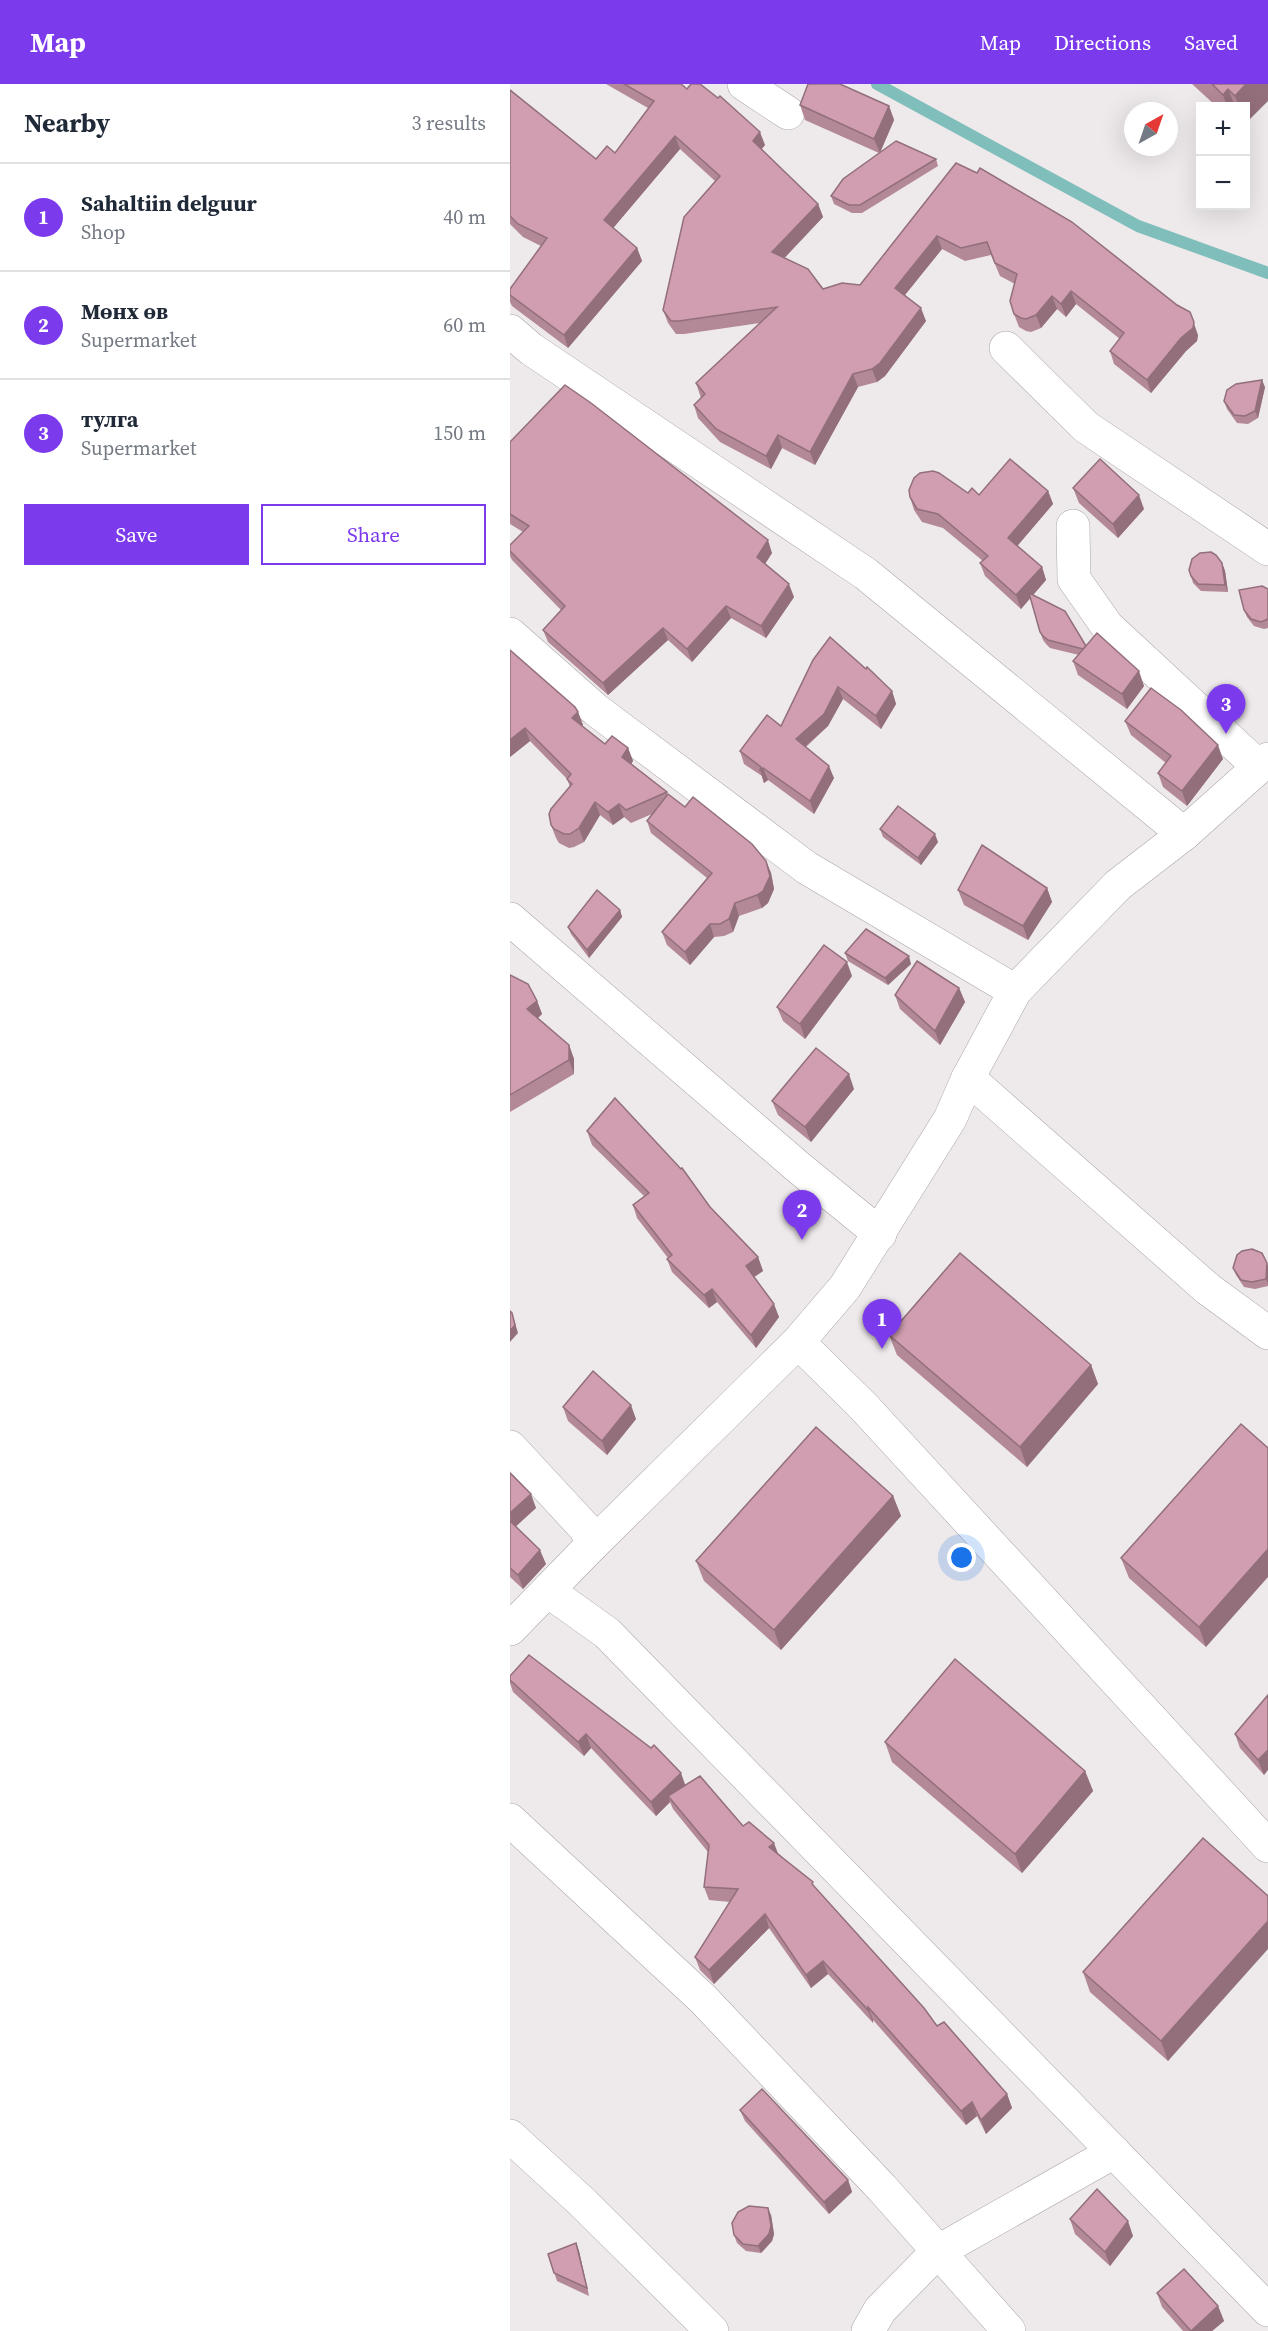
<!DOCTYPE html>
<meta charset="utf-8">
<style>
:root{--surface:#fff;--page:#f6f6f7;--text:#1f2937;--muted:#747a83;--line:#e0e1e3;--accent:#7c3aed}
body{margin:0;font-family:"Source Serif 4",serif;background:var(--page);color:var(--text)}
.controls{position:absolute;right:18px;top:18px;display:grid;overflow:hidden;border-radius:0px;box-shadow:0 6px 24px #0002}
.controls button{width:54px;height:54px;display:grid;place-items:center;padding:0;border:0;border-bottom:2px solid var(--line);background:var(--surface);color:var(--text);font:30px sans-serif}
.compass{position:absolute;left:614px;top:18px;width:54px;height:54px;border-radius:50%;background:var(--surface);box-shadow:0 6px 24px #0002;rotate:40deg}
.you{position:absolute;left:452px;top:1474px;width:21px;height:21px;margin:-15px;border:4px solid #fff;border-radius:50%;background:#1a73e8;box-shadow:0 0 0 9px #1a73e833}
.badge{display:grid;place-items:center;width:39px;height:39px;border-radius:50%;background:var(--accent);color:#fff;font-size:20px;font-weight:700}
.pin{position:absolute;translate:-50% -50px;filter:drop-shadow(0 2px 3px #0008)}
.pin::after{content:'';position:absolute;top:32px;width:21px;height:18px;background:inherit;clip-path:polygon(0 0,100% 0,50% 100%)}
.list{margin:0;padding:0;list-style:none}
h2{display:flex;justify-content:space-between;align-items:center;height:78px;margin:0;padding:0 24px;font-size:26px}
h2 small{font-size:20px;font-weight:400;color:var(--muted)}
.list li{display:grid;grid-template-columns:39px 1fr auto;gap:18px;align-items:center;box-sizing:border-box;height:108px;padding:0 24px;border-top:2px solid var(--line)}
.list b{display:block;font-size:22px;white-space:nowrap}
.list p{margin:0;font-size:20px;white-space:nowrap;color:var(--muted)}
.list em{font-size:20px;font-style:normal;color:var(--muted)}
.actions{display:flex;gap:12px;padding:18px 24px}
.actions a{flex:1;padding:14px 0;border:2px solid var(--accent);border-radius:0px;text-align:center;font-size:21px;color:var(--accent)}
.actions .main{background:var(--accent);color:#fff}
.map{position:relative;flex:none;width:758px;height:2247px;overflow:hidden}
header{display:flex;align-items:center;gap:36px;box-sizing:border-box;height:84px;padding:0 30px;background:var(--accent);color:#fff}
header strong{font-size:28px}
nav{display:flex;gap:33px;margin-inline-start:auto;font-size:21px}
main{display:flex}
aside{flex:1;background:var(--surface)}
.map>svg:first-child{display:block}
</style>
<header>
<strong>Map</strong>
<nav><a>Map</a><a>Directions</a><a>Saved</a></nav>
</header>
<main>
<aside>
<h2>Nearby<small>3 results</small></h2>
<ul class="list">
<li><span class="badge">1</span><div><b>Sahaltiin delguur</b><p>Shop</p></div><em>40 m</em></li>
<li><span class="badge">2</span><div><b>Мөнх өв</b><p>Supermarket</p></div><em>60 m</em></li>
<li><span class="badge">3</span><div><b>тулга</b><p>Supermarket</p></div><em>150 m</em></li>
</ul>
<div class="actions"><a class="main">Save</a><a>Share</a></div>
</aside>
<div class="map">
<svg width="758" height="2247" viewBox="0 0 758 2247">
<rect width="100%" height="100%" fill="#eee9ea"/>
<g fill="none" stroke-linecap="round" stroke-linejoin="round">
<path stroke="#80bebc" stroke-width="12" d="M367,0L628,142L758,189"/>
<defs>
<g id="minor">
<path d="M234,0L278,29"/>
<path d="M0,247L21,265L356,490L674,750"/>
<path d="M496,264L576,343L758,465"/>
<path d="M563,442L564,495L597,542L749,683"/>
<path d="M0,550L86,626L297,784L505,907"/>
<path d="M0,835L288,1083L370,1150"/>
<path d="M458,994L698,1205L758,1249"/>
<path d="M288,1258L353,1322L758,1762"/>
<path d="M0,1363L76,1445L82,1461"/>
<path d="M38,1507L97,1549L758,2226"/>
<path d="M0,1545L82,1461L288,1258L335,1203L440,1035L458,994L505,907L608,801L674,750L758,675"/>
<path d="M0,1736L193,1915L372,2104L499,2247"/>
<path d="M0,2052L72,2118L202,2247"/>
<path d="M358,2247L370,2226L427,2168L604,2068"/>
</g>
</defs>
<use href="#minor" stroke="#aba6a7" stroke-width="34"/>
<use href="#minor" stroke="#fff" stroke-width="33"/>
</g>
<g fill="#b38897">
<path d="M96,0H171L255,61L251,65L308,120L313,133L274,174L313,205L350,201L446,79L688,251L687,257L676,267L641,309L604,280L600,267L610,255L566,220L556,233L547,225L531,244L521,248L516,247L509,243L504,230L505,200L490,192L481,171L455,177L432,165L395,211L416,237L375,292L367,298L348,303L305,381L272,364L261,385L210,358L188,334L184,321L191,314L186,299L250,239L174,250H166L158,239L153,226L205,97L170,65L103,144L127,164L132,177L58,264L2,222L0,218V205L31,162L13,153L0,140V6L86,75L105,69L138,24Z"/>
<path d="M682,0H758L735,22H706Z"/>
<path d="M290,21L379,22L384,36L370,68L426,75L428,82L352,129H342L324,120L321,112L369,69L295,36Z"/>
<path d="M755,303L748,334L738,340L727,339L717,325L714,317Z"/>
<path d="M0,358L262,469L255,480L284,513L256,554L221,534L182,578L158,556L98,611L38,558L33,546L51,526L2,476L0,472V461L13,448L0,440Z"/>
<path d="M563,404L634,425L608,454L569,419Z"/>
<path d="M538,407L543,420L507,462L532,483L536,496L523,511L576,562L634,602L617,625L568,591L563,577L569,571L540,564L536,560L533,556L530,548L520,514L511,525L475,492L470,479L473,477L433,444L412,438L404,426L400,413L458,409L469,411Z"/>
<path d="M712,479L715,487L718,508L691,507L683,499L681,492Z"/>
<path d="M758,505V544L754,545L744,542L737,533L734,526Z"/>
<path d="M0,566L68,628L73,641L72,642L95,660L118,664L123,677L121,680L157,708V710L175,723L256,777L261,789L264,805L258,819L252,824L229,832L223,848L214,852L204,853L180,881L157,861L152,848L197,794L141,749L137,737L142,730L121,739L114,733L103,741L90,731L74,758L64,763L59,764L49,759L46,754L41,741L60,703L57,695L20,657L0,673Z"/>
<path d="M303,576L382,607L386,620L371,645L333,615L318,642L296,663L324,694L304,730L258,696L254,699L252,692L234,680L230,667L271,642Z"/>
<path d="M615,637L713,675L677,722L653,703L648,689L656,679L621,651Z"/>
<path d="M370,745L428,758L411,781L373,753Z"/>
<path d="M537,804L542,818L518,856L454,821L448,806Z"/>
<path d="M110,826L112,833L79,874L61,850L58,843Z"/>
<path d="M335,869L401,880L378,901L338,877Z"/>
<path d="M0,892L27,917L32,930L28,934L59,961L64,975V990L0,1028Z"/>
<path d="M342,892L295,955L273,937L267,923Z"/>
<path d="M449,904L455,918L430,961L390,925L385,911Z"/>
<path d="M344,1005L301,1058L268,1031L262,1017Z"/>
<path d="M77,1047L200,1123L248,1173L253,1187L244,1193L269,1233L246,1264L207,1218L199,1224L162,1188L157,1175L158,1174L127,1134L123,1121L134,1112L82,1061Z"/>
<path d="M758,1182V1202L745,1205L734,1203L726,1191L723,1184Z"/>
<path d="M379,1251L581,1281L588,1300L517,1383L387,1271Z"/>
<path d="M53,1323L126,1335L97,1371L58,1337Z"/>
<path d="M758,1364L696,1563L619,1494L611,1474Z"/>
<path d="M0,1389L26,1424L5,1442L36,1480L13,1505L0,1493Z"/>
<path d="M383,1412L391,1432L271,1566L194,1497L186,1477Z"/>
<path d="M0,1592L175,1701L233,1742L268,1769L306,1805L427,1942L497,2010L502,2024L476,2050L467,2032L456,2041L363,1936V1939L318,1890L301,1904L259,1844L204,1900L190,1886L185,1873L220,1818L199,1816L194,1803L198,1768L163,1725L160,1718L146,1732L81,1664L74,1672L3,1608L0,1599Z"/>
<path d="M758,1611L754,1691L730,1664L725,1650Z"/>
<path d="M375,1658L575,1687L583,1707L512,1789L382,1678Z"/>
<path d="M758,1812L658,1977L580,1908L573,1888Z"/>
<path d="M230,2026L338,2096L342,2108L319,2130L235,2037Z"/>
<path d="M261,2131L264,2150L262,2157L251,2169L236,2167L227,2159L224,2151Z"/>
<path d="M560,2135L623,2152L600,2182L565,2150Z"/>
<path d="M66,2159L69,2167L79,2212L47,2197L38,2170Z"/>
<path d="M647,2209L708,2222L714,2237L702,2247H673L652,2223Z"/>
</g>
<g fill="#926f7b">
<path d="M736,0H758V17L735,40V22H729L725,12Z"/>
<path d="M718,5L725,22H717L713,11Z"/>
<path d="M379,22L384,36L370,69L364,55Z"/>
<path d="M250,48L255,61L247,70L243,57Z"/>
<path d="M165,52L170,65L99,149L94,136Z"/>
<path d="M308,120L313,133L267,182L262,168Z"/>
<path d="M427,152L432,165L390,217L385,204Z"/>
<path d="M127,164L132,177L58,264L54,251Z"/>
<path d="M561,207L566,220L556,233L551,220Z"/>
<path d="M542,212L547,225L531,244L526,231Z"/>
<path d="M411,224L416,237L375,292L367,298L362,285Z"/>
<path d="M680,228L688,251L687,257L676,267L641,309L637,296Z"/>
<path d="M343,290L348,303L305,381L300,368Z"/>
<path d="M752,296L755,303L748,334L745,327Z"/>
<path d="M268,351L272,364L261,385L256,372Z"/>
<path d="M538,407L543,420L503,467L498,454Z"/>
<path d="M629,411L634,425L608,454L603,440Z"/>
<path d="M258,456L262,469L251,486L247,473Z"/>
<path d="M712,479L715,487L718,508L715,501Z"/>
<path d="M532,483L536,496L511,525L506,511Z"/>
<path d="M279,500L284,513L256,554L251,542Z"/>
<path d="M216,522L221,534L182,578L177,565Z"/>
<path d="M153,544L158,556L98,611L93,599Z"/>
<path d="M629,587L634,602L617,625L612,610Z"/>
<path d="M328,603L333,615L318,642L290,667L286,655Z"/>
<path d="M382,607L386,620L371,645L366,632Z"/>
<path d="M68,628L73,641L67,647L62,634Z"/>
<path d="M15,644L20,657L0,673V656Z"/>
<path d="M708,661L713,675L677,722L672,707Z"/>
<path d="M118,664L123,677L117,687L112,673Z"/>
<path d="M319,682L324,694L304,730L300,717Z"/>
<path d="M253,684L258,696L254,699L250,686Z"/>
<path d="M85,718L90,731L74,758L69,744Z"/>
<path d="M109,720L114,733L103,741L98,728Z"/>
<path d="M425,750L428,758L411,781L408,774Z"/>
<path d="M256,777L261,789L264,805L258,819L252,824L247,811Z"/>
<path d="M537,804L542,818L518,856L513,842Z"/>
<path d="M225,819L229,832L223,848L219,835Z"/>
<path d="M110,826L112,833L79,874L77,866Z"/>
<path d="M200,840L204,853L180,881L175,868Z"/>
<path d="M399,872L401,880L378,901L375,894Z"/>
<path d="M337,878L342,892L295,955L290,940Z"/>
<path d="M449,904L455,918L430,961L425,947Z"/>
<path d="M27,917L32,930L22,939L17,925Z"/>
<path d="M59,961L64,975V990L59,976Z"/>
<path d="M339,990L344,1005L301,1058L295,1043Z"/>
<path d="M248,1173L253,1187L241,1195L236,1182Z"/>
<path d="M757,1179L758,1182V1200L756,1195Z"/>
<path d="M202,1205L207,1218L199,1224L194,1211Z"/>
<path d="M264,1220L269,1233L246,1264L241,1251Z"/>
<path d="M2,1229L8,1249L0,1258V1247Z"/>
<path d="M581,1281L588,1300L517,1383L510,1363Z"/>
<path d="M121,1321L126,1335L97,1371L92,1357Z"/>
<path d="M21,1410L26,1424L1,1447L0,1429Z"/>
<path d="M383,1412L391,1432L271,1566L264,1546Z"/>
<path d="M758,1465V1493L696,1563L689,1543Z"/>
<path d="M30,1466L36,1480L13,1505L8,1491Z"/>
<path d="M76,1650L81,1664L74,1672L68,1658Z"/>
<path d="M758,1666V1686L754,1691L748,1676Z"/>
<path d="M575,1687L583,1707L512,1789L505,1770Z"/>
<path d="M171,1689L176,1703L158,1712L160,1718L146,1732L141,1718Z"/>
<path d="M264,1759L269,1772L259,1763Z"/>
<path d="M255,1830L259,1844L204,1900L199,1886Z"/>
<path d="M758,1837V1865L658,1977L651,1957Z"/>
<path d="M313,1877L318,1890L301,1904L296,1891Z"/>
<path d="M358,1923L363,1936V1939L358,1926Z"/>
<path d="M497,2010L502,2024L476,2050L471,2036Z"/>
<path d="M462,2018L467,2032L456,2041L451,2027Z"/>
<path d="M338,2096L342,2108L319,2130L314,2118Z"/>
<path d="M258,2124L261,2131L264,2150L262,2157L251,2169L248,2162Z"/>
<path d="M618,2137L623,2152L600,2182L595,2168Z"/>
<path d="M66,2159L69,2167L79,2212L77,2204Z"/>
<path d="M708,2222L714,2237L702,2247H681Z"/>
</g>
<g fill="#d09eb0" stroke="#926f7b" stroke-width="1.5">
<path d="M114,0H171L177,5L181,0H190L208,14L210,12L250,48L243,57L308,120L262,168L298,185L313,205L332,199L350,201L446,79L467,89L470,84L562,138L667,221L680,228L684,238L683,244L671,254L637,296L600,267L614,249L561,207L551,220L542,212L526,231L516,235L511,234L504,230L500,217L507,190L485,179L477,158L451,164L427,152L385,204L411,224L370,279L362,285L343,290L300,368L268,351L256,372L206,345L184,321L195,310L186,299L267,223L169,237H161L153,226L174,133L210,92L165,52L94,136L127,164L54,251L0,211V205L37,154L8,140L0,132V6L86,75L97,62L105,69L144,17Z"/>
<path d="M298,0H330L379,22L364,55L290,21Z"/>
<path d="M702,0H736L725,12L718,5L713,11Z"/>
<path d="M386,57L426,75L350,121H339L321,112L333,95Z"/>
<path d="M752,296L745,327L735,332L724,331L714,317L717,306L726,300Z"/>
<path d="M55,301L81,319L258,456L247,473L279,500L251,542L216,522L177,565L153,544L93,599L33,546L55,522L0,467V461L19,442L0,430V358Z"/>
<path d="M500,375L538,407L498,454L532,483L506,511L470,479L478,472L428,430L407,425L400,413L399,406L404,394L410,389L423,387L429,389L458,409L462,404L469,411Z"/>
<path d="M590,375L629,411L603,440L563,404Z"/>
<path d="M701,468L706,471L712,479L715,501L688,500L681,492L679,486L682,475L690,469Z"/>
<path d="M752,502L758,505V535L751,538L741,535L734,526L729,506Z"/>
<path d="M519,509L555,527L576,562L573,565L538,556L533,552L530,548Z"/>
<path d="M587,549L629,587L612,610L563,577Z"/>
<path d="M320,553L356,585L357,583L382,607L366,632L328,603L314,630L286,655L319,682L300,717L253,684L250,686L251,683L230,667L257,631L271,642L303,576Z"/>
<path d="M0,566L65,623L68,628L62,634L95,660L102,652L118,664L112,673L157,708L116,726L109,720L98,728L85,718L69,744L60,750H54L44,745L41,741L39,730L41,725L62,700L57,695L61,690L15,644L0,656Z"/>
<path d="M641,604L671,626L708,661L672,707L648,689L661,672L615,637Z"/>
<path d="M158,710L175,723L183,713L242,760L256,777L260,792L253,807L247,811L225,819L219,835L210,840H200L175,868L152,848L202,789L137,737Z"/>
<path d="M388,722L425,750L408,774L370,745Z"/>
<path d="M472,761L537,804L513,842L448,806Z"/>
<path d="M87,806L110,826L77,866L58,843Z"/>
<path d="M356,845L399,872L375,894L335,869Z"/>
<path d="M314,861L337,878L290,940L267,923Z"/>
<path d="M407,877L449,904L425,947L385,911Z"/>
<path d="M0,891L18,900L27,917L17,925L59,961V976L0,1011Z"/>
<path d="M306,964L339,990L295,1043L262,1017Z"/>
<path d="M105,1014L171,1085L172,1084L200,1123L248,1173L236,1182L264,1220L241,1251L202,1205L194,1211L157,1175L162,1171L123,1121L139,1109L77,1047Z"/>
<path d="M742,1165L752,1169L757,1179L756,1195L742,1198L731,1196L723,1184L727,1171L732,1167Z"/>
<path d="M450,1169L581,1281L510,1363L379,1251Z"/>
<path d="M0,1227L2,1229L5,1241L0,1247Z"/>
<path d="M83,1287L121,1321L92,1357L53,1323Z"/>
<path d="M731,1340L758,1364V1465L689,1543L611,1474Z"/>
<path d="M306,1343L383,1412L264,1546L186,1477Z"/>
<path d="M0,1389L21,1410L0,1429Z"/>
<path d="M0,1437L30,1466L8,1491L0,1484Z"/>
<path d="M19,1571L141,1664L144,1661L171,1689L141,1718L76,1650L68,1658L0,1596V1592Z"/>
<path d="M445,1575L575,1687L505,1770L375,1658Z"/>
<path d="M758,1611V1666L748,1676L725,1650Z"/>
<path d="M190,1692L233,1742L239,1738L264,1759L259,1763L303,1798L302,1800L414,1924L427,1942L434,1938L497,2010L471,2036L462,2018L451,2027L358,1923V1926L313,1877L296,1891L255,1830L199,1886L185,1873L228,1805L194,1803L199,1761L158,1712Z"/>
<path d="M693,1754L758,1812V1837L651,1957L573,1888Z"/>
<path d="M252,2005L338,2096L314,2118L230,2026Z"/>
<path d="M587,2105L618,2137L595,2168L560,2135Z"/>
<path d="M239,2122L258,2124L261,2142L259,2150L248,2162L233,2160L224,2151L222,2139L228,2128Z"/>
<path d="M66,2159L77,2204L44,2189L38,2170Z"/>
<path d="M674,2185L708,2222L681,2247L647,2209Z"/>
</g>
</svg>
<div class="controls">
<button>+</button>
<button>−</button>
</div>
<svg class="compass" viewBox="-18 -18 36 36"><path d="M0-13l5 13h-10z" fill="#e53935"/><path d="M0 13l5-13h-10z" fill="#747a83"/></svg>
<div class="you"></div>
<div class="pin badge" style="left:372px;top:1265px">1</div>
<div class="pin badge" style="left:292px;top:1156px">2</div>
<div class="pin badge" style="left:716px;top:650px">3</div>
</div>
</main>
